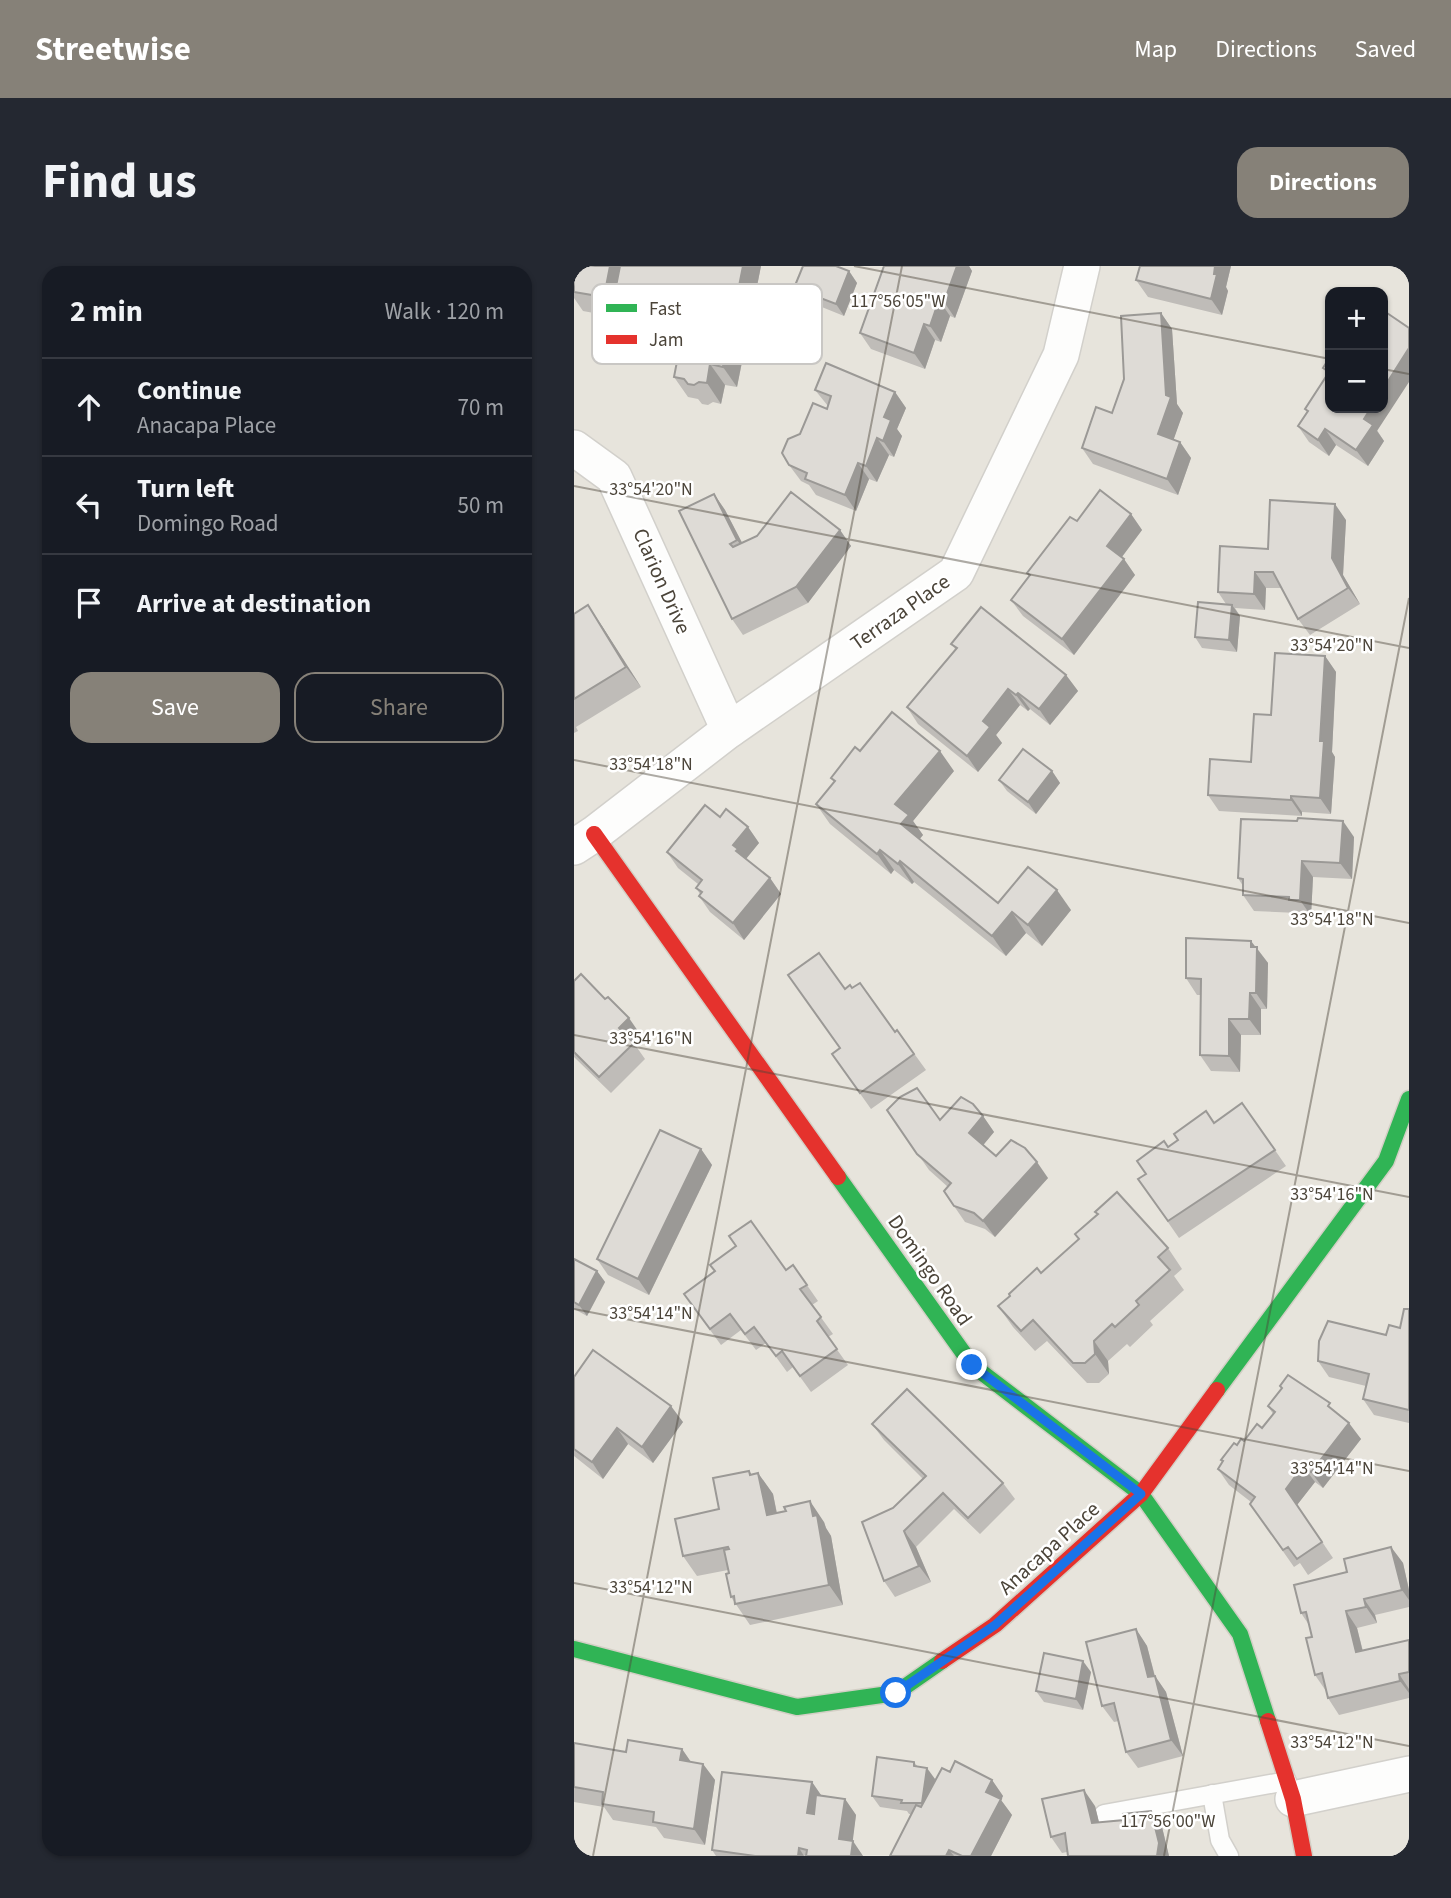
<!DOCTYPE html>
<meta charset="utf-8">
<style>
:root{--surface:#171b24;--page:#242831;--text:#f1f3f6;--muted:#9ea1a6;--line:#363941;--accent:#868178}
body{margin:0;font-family:"Source Sans 3",sans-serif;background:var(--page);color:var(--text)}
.controls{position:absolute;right:21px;top:21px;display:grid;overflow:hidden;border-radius:14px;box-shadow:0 2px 5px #0004}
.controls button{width:63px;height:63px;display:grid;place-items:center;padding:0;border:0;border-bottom:2px solid var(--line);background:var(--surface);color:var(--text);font:35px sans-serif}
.stop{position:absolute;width:21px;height:21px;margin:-16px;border:5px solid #1a73e8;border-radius:50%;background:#fff}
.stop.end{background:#1a73e8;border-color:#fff;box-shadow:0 2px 7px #0008}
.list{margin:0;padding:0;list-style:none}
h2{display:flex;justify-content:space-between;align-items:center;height:91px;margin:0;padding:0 28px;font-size:30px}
h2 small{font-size:23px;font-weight:400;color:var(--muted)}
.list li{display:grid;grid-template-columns:46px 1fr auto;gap:21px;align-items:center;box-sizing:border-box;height:98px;padding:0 28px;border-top:2px solid var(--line)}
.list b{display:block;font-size:26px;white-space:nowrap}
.list p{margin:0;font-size:23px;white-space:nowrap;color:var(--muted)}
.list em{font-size:23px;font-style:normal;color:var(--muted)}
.actions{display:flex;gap:14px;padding:21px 28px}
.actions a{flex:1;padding:16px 0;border:2px solid var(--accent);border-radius:21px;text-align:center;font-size:24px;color:var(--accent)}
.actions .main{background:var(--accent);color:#fff}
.icon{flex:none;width:38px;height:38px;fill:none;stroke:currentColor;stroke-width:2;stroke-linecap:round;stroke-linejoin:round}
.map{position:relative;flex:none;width:835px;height:1590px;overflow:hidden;border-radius:21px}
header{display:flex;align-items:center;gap:42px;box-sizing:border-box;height:98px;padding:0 35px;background:var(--accent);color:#fff}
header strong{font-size:33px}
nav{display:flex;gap:38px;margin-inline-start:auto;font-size:24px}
.intro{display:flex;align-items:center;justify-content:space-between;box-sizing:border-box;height:168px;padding:0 42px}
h1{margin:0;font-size:49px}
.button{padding:18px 32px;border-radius:21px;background:var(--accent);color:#fff;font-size:24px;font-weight:700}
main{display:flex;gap:42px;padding:0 42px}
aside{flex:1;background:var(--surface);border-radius:21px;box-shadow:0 2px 5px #0004}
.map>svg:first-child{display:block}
</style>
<header>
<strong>Streetwise</strong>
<nav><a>Map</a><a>Directions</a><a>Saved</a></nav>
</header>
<div class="intro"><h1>Find us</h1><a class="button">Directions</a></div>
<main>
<aside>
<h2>2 min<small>Walk · 120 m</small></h2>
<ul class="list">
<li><svg class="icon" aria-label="ahead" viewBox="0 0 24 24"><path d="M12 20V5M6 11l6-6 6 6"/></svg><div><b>Continue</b><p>Anacapa Place</p></div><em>70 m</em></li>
<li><svg class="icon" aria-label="left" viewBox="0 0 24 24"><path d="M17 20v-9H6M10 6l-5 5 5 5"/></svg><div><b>Turn left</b><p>Domingo Road</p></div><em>50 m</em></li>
<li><svg class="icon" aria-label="arrive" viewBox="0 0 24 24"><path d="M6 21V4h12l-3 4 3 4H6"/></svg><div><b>Arrive at destination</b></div></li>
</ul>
<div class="actions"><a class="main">Save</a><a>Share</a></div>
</aside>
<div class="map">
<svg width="835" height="1590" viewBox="0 0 835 1590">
<rect width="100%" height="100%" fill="#f4f2ee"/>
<path fill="#e7e4dc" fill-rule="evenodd" d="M0,0H835V1590H0ZM756,26H809V142H756Z"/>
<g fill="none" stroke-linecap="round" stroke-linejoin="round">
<defs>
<g id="lane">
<path d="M638,1528L646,1574L655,1590"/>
<path d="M530,1548L713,1515"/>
</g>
<g id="street">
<path d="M0,182L40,211L155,464"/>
<path d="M0,581L20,568L155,464L382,307L487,89L508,0"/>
<path d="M719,1533L835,1508"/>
</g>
<g id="fast">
<path d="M264,911L398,1099L567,1228L666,1368L694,1455"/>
<path d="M643,1124L812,895L835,833"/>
<path d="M0,1383L223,1441L322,1427L368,1395"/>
</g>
<g id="jam">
<path d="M20,568L264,911"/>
<path d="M368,1395L421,1359L567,1228L643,1124"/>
<path d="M694,1455L719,1533L730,1590"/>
</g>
</defs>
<use href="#lane" stroke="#d2d0cb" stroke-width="21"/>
<use href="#street" stroke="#d2d0cb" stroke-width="38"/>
<use href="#fast" stroke="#d3cfc5" stroke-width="19"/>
<use href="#jam" stroke="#d3cfc5" stroke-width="19"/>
<use href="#lane" stroke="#fdfdfc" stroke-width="18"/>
<use href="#street" stroke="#fdfdfc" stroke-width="35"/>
<use href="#fast" stroke="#30b455" stroke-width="16"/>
<use href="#jam" stroke="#e5322d" stroke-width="16"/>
</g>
<g fill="#bfbcb8">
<path d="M0,0H187L163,121L151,119L147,138L139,136L134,139L128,138L124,133L114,131L100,111L105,84L99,83L98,91L79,87L78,92L47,86L33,66L36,50L9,45L0,32Z"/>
<path d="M310,0H395L398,5L381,52L376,50L367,76L361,74L351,103L297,83L286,67Z"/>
<path d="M566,0H657L652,21L654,25L648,49L574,31L562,14Z"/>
<path d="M275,5L283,17L270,50L228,33L220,22Z"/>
<path d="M587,47L598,63L603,138L609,147L599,174L606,176L617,192L604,229L519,198L508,182L538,147Z"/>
<path d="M756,91L810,175L794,200L762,179L755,190L735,176L724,160L733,146L731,143L754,108L749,102Z"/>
<path d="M241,124L321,126L332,142L323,163L328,170L320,191L315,189L303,216L295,213L282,245L242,229L235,219L227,215L215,199L226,168L253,143L254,140Z"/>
<path d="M140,228L151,244L168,277L266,264L277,280L234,337L169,369L158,353Z"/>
<path d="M557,248L568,264L548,291L561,309L500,389L449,350L437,334L455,311L453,307L503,255Z"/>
<path d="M772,254L769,309L786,338L736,369L724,353L708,322H692L691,344L661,342L666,350L663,386L628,382L621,371L652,338L644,326Z"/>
<path d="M0,348L28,360L67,421L2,461L4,465L0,467Z"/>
<path d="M377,378L492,409L504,425L476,459L456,443L454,445L446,439L422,469L428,477L404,506L344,458L333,441L382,384Z"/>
<path d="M751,390L762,406L758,486L761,491L757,548L728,546V550L645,545L634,529L677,496L697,449Z"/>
<path d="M380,505L339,555L349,569L346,573L424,637L497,644L468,680L452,667L432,690L340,616L338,618L320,604L317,608L256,558L242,538L260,516L257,512Z"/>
<path d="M478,505L486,517L462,548L433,525L425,514Z"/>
<path d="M146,551L174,561L185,577L172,593L196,612L207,628L170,674L136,646L125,630L126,628L122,622L124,618L104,602L93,586Z"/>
<path d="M780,571L778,613L739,611L737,650H726L724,647L680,645L669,629V620L664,612Z"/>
<path d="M682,681L694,697L693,743H687V769H667L666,806L637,805L626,789L627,729H623L612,712Z"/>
<path d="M0,715L31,733L66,768L59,776L71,793L37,827L0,791Z"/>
<path d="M271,723L321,766L323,764L352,804L297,843L258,788L266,782Z"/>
<path d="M668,837L712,900L605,972L564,913L572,908L594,881L640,857Z"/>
<path d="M313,844L366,854L409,850L420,866L409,879L422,890L474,912L421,971L411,963L391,956L380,940L374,921L355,904Z"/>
<path d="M127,883L138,899L75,1029L34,1009L23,993Z"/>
<path d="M501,968L594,982L608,1003L600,1010L610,1024L576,1055L579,1059L556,1081L553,1078L534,1095L535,1108L525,1117H513L473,1075L461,1085L439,1061L424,1040L467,1007L505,973Z"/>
<path d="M0,993L23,1005L31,1016L13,1050L0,1043Z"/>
<path d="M219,999L244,1035L238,1039L259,1068L254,1071L274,1099L237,1126L219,1101L213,1106L192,1077L182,1084L167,1064L147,1079L110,1028L212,1004Z"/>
<path d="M835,1043V1157L800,1149L789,1133L792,1120L755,1111L744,1095L812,1069L826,1062Z"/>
<path d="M0,1111L109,1156L79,1197L54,1178L29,1213L0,1190Z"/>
<path d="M706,1120L764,1148L787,1173L749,1222L741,1216L723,1239L759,1292L734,1309L726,1297L720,1301L676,1238L677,1236L655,1219L644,1203L649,1196L647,1194L663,1179L688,1162L699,1148L694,1140L708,1122Z"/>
<path d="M298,1158L429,1217L441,1233L406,1268L380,1243L342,1281L357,1316L321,1331L310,1315L319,1242L349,1213L310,1174Z"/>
<path d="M175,1205L178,1209L184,1207L199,1228L203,1247L250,1256L252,1262L257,1270L269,1339L176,1359L157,1331L154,1304L123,1310L109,1290Z"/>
<path d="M817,1281L829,1297L835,1324V1341L801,1349L803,1357L783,1362L789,1385L835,1374V1432L765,1449L754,1432L752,1425L741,1409L738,1371L735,1359L727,1347L773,1306Z"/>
<path d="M562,1363L573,1380L581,1410L592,1426L609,1490L564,1502L552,1486L545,1455L540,1456L528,1440Z"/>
<path d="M517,1406L509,1444L470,1436L462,1425Z"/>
<path d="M0,1477L52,1486L108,1483L117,1496L129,1498L141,1514L131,1579L90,1572L82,1561L39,1554L30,1541L0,1536Z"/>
<path d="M340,1496L344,1501L361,1513L360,1516L376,1506L418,1514L429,1530L427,1534L438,1549L417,1590H316L337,1548H335L333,1545L306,1541L298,1530Z"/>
<path d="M238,1516L247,1529L271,1533L282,1549L278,1575L289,1590H142L138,1584Z"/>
<path d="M521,1540L525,1556L550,1554L577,1545L588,1561L595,1590H494L493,1586L488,1587L477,1571Z"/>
</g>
<g fill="#9b9996">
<path d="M36,0H51L45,52L30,31Z"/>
<path d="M169,0H187L163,121L149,101Z"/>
<path d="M383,0H395L398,5L381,52L370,36Z"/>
<path d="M641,0H657L652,21L654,25L648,49L637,33Z"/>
<path d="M275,5L283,17L270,50L262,38Z"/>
<path d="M365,34L376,50L367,76L356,60Z"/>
<path d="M587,47L598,63L603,138L609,147L596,184L584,168L592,129Z"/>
<path d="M104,58L119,78L117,86L102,66Z"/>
<path d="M350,58L361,74L351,103L340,87Z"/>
<path d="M85,63L99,83L98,91L84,70Z"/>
<path d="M65,67L79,87L78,92L64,72Z"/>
<path d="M835,82V116L803,165L810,175L794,200L782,184L790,153L797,142H809V123Z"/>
<path d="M136,98L151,119L147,138L133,117Z"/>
<path d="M321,126L332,142L323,163L328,170L320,191L309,175L310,151Z"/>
<path d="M751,163L762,179L755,190L744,174Z"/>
<path d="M303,172L315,189L303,216L292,200Z"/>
<path d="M606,176L617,192L604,229L593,213Z"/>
<path d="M284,197L295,213L282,245L271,229Z"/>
<path d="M140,228L151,244L175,290L163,274Z"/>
<path d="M761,238L772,254L769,309L786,338L774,322L758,292Z"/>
<path d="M557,248L568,264L544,296L533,280Z"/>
<path d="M266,264L277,280L234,337L222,321Z"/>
<path d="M550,293L561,309L500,389L488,373Z"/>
<path d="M681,306L692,322L691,344L680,328Z"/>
<path d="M14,339L28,360L67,421L52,401Z"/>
<path d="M658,339L666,350L663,386L655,374Z"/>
<path d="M751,390L762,406L758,486L761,491L757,548L746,532V475Z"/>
<path d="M492,409L504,425L476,459L465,443Z"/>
<path d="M434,423L446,439L422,469L428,477L404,506L393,490L409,455Z"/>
<path d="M444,427L456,443L454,445L442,429Z"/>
<path d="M366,485L380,505L339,555L349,569L341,578L327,558L321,538Z"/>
<path d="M478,505L486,517L462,548L454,536Z"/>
<path d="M717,530L728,546V550L717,534Z"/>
<path d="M769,555L780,571L778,613L766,597Z"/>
<path d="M174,561L185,577L171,594L173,601L159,579Z"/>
<path d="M306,584L320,604L317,608L303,588Z"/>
<path d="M326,595L340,616L338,618L324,598Z"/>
<path d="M728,595L739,611L737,650L726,634Z"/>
<path d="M196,612L207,628L170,674L159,657Z"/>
<path d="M483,624L497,644L468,680L454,659Z"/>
<path d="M438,646L452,667L432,690L418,670Z"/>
<path d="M677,675L694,697L693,743L682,727Z"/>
<path d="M676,727L687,743V769L675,753Z"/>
<path d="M55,752L66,768L56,778L45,762Z"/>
<path d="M655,753L667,769L666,806L655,790Z"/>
<path d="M409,850L420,866L406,883L395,867Z"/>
<path d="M127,883L138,899L75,1029L64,1013Z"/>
<path d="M463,896L474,912L421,971L409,955Z"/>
<path d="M23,1005L31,1016L13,1050L5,1039Z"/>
<path d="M520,1075L534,1095L535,1108L521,1088Z"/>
<path d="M97,1140L109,1156L79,1197L68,1181Z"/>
<path d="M775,1157L787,1173L749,1222L737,1206Z"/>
<path d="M43,1162L54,1178L29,1213L18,1196Z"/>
<path d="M729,1200L741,1216L723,1239L759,1292L712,1223Z"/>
<path d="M175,1205L187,1222L184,1207L199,1228L207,1269L193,1249Z"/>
<path d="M236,1235L250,1256L252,1262L257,1270L269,1339L255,1319Z"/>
<path d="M330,1265L342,1281L357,1316L345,1300Z"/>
<path d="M817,1281L829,1297L835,1324V1334L828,1324Z"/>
<path d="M790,1333L801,1349L803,1357L792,1341Z"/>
<path d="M772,1345L783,1362L793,1403L782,1386Z"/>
<path d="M562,1363L573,1380L585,1427L574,1411Z"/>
<path d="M509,1395L517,1406L509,1444L502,1433Z"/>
<path d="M825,1408L835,1423V1427L826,1415Z"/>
<path d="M581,1410L592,1426L609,1490L597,1474Z"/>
<path d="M108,1483L119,1499L106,1494Z"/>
<path d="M129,1498L141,1514L131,1579L120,1563Z"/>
<path d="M353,1502L361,1513L356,1548L348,1537Z"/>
<path d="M418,1514L429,1530L427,1534L438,1549L417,1590H397L412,1526Z"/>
<path d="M238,1516L249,1532L245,1563L233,1547Z"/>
<path d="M510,1524L521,1540L529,1573L518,1557Z"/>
<path d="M271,1533L282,1549L277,1589L265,1573Z"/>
<path d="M577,1545L588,1561L595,1590H583Z"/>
<path d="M279,1575L289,1590H277Z"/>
<path d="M225,1582L230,1590H224Z"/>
<path d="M375,1584L380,1590H372Z"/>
</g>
<g fill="#dedbd6" stroke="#9b9996" stroke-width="2">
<path d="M0,0H36L30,31L0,26Z"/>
<path d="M46,0H169L149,101L136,98L133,117L125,116L120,119L114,118L110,113L100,111L110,59L104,58L102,66L85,63L84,70L65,67L64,72L33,66Z"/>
<path d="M229,0H262L275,5L262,38L220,22Z"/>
<path d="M310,0H383L370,36L365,34L356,60L350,58L340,87L286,67Z"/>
<path d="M566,0H641L640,8H643L637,33L562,14Z"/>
<path d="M587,47L592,129L597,131L584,168L606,176L593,213L508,182L522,141L538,147L550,113L547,50Z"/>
<path d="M813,47L835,62V82L809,123V54Z"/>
<path d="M756,91V142H797L790,153L799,159L782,184L751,163L744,174L724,160L734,145L731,143L755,106L749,102Z"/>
<path d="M252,97L321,126L310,151L317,154L309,175L303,172L292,200L284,197L271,229L231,213L233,207L215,199L208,187L214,173L226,168L239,137L253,143L257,130L241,124Z"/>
<path d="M526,224L557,248L533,280L550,293L488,373L437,334L456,309L453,307L496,251L503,255Z"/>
<path d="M217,226L266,264L222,321L158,353L105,245L140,228L163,274L156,278L159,281L183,270Z"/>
<path d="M696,234L761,238L758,292L774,322L724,353L699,306H681L680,328L644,326L646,280L694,283Z"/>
<path d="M624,336L658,339L655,374L621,371Z"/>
<path d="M14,339L52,401L0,433V348Z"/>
<path d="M407,341L492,409L465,443L444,427L442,429L434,423L409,455L416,461L393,490L333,441L383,382L377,378Z"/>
<path d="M701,387L751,390L746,475H750L746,532L717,530V534L634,529L636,493L677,496L680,448L697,449Z"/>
<path d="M318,446L366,485L321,538L335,549L327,558L424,637L454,601L483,624L454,659L438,646L418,670L326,595L324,598L306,584L303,588L242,538L261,515L257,512L281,481L286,485Z"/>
<path d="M449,483L478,505L454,536L425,514Z"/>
<path d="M131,539L146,551L152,543L174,561L159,579L164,583L162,585L196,612L159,657L125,630L128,626L122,622L128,614L93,586Z"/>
<path d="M724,552L769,555L766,597L728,595L726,634H715V631L669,629V613L664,612L667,553L723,555Z"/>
<path d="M612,672L677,675V681H683L682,727H676L675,753H655V790L626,789L627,713L612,712Z"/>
<path d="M245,687L271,723L276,719L278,722L286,717L321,766L323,764L340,788L286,827L258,788L266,782L214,709Z"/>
<path d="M7,708L31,733L34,731L55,752L45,762L60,777L25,811L0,786V715Z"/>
<path d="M343,822L366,854L387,831L399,838L409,850L395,867L422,890L437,874L451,882L463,896L409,955L400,947L380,940L370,925L377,917L343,888L313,844L326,831Z"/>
<path d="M668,837L701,884L594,955L564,913L572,908L563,895L590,875L594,881L604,874L600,868L632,845L640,857Z"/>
<path d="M86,864L127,883L64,1013L23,993Z"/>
<path d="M543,926L594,982L584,991L596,1004L562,1035L565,1039L541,1061L538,1058L520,1075L521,1088L511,1097H499L459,1054L447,1065L424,1040L436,1030L435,1028L463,1002L467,1007L505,973L501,968L524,948L521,946Z"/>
<path d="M177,955L212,1004L219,999L233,1019L226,1023L247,1051L243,1055L263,1083L226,1110L208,1085L202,1090L180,1061L171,1068L156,1048L136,1063L110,1028L141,1005L136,999L162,980L155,970Z"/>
<path d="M0,993L23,1005L5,1039L0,1036Z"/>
<path d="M830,1043H835V1144L789,1133L795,1108L744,1095L745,1075L754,1055L812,1069L815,1059L826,1062Z"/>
<path d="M19,1084L97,1140L68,1181L43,1162L18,1196L0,1183V1111Z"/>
<path d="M714,1109L756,1137L754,1140L775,1157L737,1206L729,1200L712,1223L748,1276L723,1293L714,1281L709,1284L676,1238L681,1231L644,1203L649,1195L647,1194L660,1177L663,1179L667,1173L670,1175L683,1158L688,1162L701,1146L694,1140L708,1122L706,1120Z"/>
<path d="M333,1123L429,1217L394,1252L369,1227L330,1265L345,1300L310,1315L288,1256L319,1242L352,1210L298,1158Z"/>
<path d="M175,1205L176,1209L184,1207L193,1249L212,1245L210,1241L236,1235L239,1250L243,1249L255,1319L161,1338L160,1330L157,1331L152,1308L155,1307L150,1284L155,1283L154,1281L109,1290L101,1253L145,1243L139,1212Z"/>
<path d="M817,1281L828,1324L790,1333L792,1341L772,1345L782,1386L835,1374V1406L825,1408L826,1415L754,1432L748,1407L741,1409L732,1372L738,1371L732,1346L727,1347L720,1319L773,1306L770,1293Z"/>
<path d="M562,1363L574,1411L581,1410L597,1474L552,1486L540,1437L528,1440L512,1376Z"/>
<path d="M470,1387L509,1395L502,1433L462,1425Z"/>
<path d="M54,1474L108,1483L106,1494L129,1498L120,1563L79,1556L80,1546L28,1538L29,1526L0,1521V1477L52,1486Z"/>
<path d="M303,1491L340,1496V1500L353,1502L348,1537H327L328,1534L298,1530Z"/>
<path d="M381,1495L418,1514L412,1526L427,1533L397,1590H388L375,1584L372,1590H316L342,1539L347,1541L368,1502L376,1506Z"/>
<path d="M148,1506L238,1516L233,1547L240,1548L242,1529L271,1533L265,1573L279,1575L277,1590H232L233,1584L225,1582L224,1590H181L138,1584Z"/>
<path d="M510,1524L518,1557L550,1554L549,1548L577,1545L585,1577L583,1590H494L491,1567L477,1571L468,1533Z"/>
</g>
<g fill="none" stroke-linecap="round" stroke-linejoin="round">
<path stroke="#1a73e8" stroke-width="9" d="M322,1427L421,1359L567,1228L398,1099"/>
</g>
<path fill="none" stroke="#4b4439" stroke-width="2" stroke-opacity="0.45" d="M280,0L756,93M809,103L835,108M0,220L835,382M0,494L835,657M0,769L835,931M0,1043L835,1205M0,1317L835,1480M19,1590L328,0M590,1590L835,332"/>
<g text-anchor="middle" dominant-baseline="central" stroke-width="5" stroke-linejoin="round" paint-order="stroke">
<g font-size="21" fill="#4b4439" stroke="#fff">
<text transform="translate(88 315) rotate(66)">Clarion Drive</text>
<text transform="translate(326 346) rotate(-35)">Terraza Place</text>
<text transform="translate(356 1004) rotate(55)">Domingo Road</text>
<text transform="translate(475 1282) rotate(-42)">Anacapa Place</text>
</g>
</g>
<rect x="18" y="18" width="230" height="80" rx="10" fill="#fff" stroke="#c9c7c4" stroke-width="2"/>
<rect x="32" y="38" width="31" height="8" fill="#30b455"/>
<rect x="32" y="69" width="31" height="9" fill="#e5322d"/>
<g font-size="19" fill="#4b4439">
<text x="75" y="49">Fast</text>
<text x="75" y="80">Jam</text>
</g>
<g font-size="18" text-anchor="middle" fill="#4b4439" stroke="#fff" stroke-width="5" stroke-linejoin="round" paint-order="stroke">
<text x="324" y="41">117°56'05"W</text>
<text x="77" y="229">33°54'20"N</text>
<text x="758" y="385">33°54'20"N</text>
<text x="77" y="504">33°54'18"N</text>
<text x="758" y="659">33°54'18"N</text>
<text x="77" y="778">33°54'16"N</text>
<text x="758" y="934">33°54'16"N</text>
<text x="77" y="1053">33°54'14"N</text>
<text x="758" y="1208">33°54'14"N</text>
<text x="77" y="1327">33°54'12"N</text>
<text x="758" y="1482">33°54'12"N</text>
<text x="594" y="1561">117°56'00"W</text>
</g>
</svg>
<div class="controls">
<button>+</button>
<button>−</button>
</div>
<div class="stop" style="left:322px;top:1427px"></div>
<div class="stop end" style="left:398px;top:1099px"></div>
</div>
</main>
